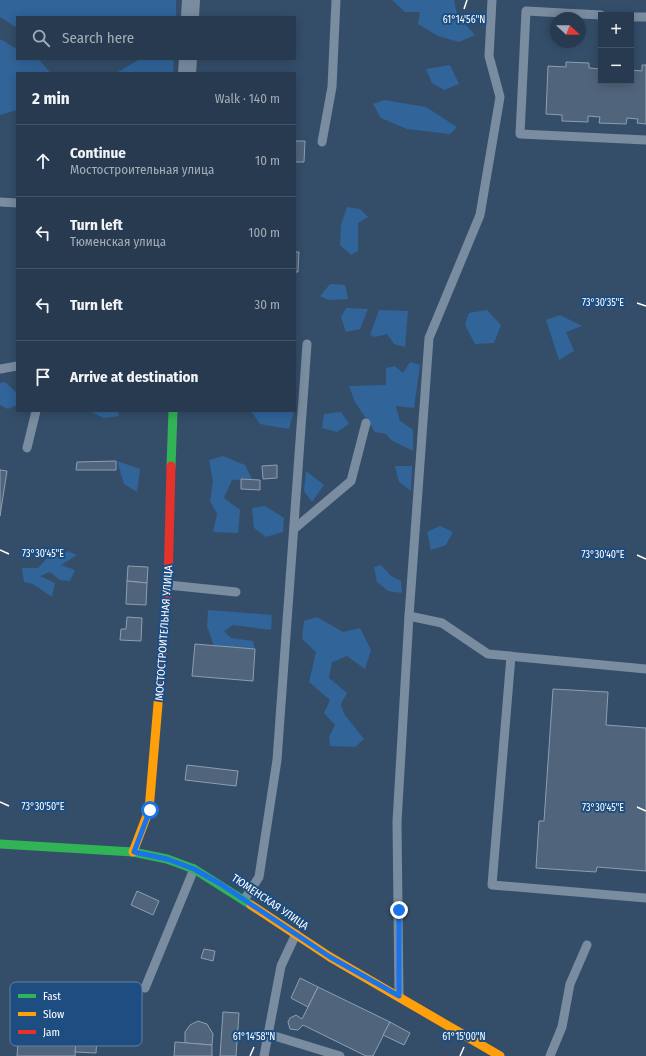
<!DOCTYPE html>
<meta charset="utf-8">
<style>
:root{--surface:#273a50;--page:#2f4157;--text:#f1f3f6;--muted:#a4adb7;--line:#435467}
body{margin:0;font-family:"Fira Sans Condensed",sans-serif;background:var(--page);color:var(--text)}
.controls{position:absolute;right:12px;top:12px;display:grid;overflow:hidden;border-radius:0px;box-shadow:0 2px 10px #0003}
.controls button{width:36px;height:36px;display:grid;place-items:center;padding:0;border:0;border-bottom:1px solid var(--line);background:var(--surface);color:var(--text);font:20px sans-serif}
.compass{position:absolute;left:550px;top:12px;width:36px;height:36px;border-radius:50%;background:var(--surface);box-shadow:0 2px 10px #0003;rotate:112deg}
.stop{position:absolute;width:12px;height:12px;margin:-9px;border:3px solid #1a73e8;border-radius:50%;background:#fff}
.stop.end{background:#1a73e8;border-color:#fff;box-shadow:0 1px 4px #0008}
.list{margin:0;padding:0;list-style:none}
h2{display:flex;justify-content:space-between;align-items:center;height:52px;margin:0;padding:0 16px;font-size:17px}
h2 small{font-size:13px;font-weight:400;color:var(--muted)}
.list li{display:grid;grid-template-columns:26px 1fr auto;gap:12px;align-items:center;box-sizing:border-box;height:72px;padding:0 16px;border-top:1px solid var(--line)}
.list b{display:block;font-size:15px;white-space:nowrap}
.list p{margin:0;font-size:13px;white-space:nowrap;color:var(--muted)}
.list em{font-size:13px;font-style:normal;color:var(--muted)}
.icon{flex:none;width:22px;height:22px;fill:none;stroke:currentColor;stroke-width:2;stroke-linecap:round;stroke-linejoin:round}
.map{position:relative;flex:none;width:646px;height:1056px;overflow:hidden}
.search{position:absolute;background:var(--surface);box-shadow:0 2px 10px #0003;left:16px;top:16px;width:280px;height:44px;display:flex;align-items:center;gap:10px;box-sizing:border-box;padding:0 14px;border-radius:0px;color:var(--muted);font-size:15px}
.panel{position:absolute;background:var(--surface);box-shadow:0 2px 10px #0003;left:16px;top:72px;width:280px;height:340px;border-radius:0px}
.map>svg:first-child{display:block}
</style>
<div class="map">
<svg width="646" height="1056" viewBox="0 0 646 1056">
<rect width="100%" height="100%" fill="#344e6a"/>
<g fill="#316499">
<path d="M0,0H176V17H17V28L0,17Z"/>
<path d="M392,0H454L457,15L475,35L459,42L438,36L418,24L420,12H405Z"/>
<path d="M0,39L17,49V59H38L49,71V73H17V110L0,115Z"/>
<path d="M140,59H174L173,73H116Z"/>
<path d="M450,65L459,84L444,90L432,83L426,69Z"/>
<path d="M384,100L426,107L457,127L450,134L407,129L381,118L373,104Z"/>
<path d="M347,207L360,209L368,217L358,223V251L351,255L340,245L341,225Z"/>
<path d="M330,284L345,285L348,299L328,300L320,296Z"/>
<path d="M346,308L368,309L360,329L346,332L341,317Z"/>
<path d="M379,310L408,311L405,347L394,344L387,334L375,337L370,335Z"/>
<path d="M487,310L501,325L494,343L475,344L465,325L469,313Z"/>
<path d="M560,315L582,326L566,332L574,351L559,360L546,320Z"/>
<path d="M410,362L420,365L414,408L396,406L400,421L413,430V451L391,440L386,434L375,432L355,402L349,386L386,385V368L395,366L403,373Z"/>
<path d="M5,382L17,393V405L8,409L0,405V383Z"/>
<path d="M89,411H118L119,416L104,418Z"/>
<path d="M251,411H294L289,429L260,424Z"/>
<path d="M341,412L349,424L337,432L322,428L324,414Z"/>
<path d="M223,456L245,465L252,479L232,480L224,498L240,510L238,533L213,532L217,514L210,501L213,482L209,460Z"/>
<path d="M117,461L140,469L137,492L124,484Z"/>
<path d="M395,466H412L411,491L399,482Z"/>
<path d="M306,471L324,485L312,502L304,491Z"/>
<path d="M265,506L284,518L283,532L266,537L254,528L252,508Z"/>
<path d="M440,526L453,532L446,545L431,550L427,532Z"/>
<path d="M68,551L77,555L61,565L75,570L70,581L60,580L50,572L40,576L55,583L52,597L33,584L24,582L22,568H38L50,555L59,557Z"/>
<path d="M381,565L391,576L401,581L402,593L388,591L377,582L374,567Z"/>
<path d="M208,610L272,615L271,630L233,625L224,631L231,638L253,641L255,649L214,646L207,626Z"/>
<path d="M317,617L343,632L360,628L371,650L365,669L347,656L332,662L329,678L347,693L341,704L344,714L364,739L355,747L330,746L329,737L335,725L324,713L330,700L309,682L316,652L302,639L304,621Z"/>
</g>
<g fill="#50657c" stroke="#8e9eaf">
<path d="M566,62L589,63V68L601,69V81H631V70L642,71V65H646V124L637,123L638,119L627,118L626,124L599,123L600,117L588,116V122L562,121V115L546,114L548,66L566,67Z"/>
<path d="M295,141H305L304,162H295Z"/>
<path d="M295,252H299L298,272H295Z"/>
<path d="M116,461V470H76L77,462Z"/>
<path d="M277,465V478L263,479L262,466Z"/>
<path d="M0,470L7,471L0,516Z"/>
<path d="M241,479L260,480V490L241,489Z"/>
<path d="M128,566L148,567L147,583L127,581Z"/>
<path d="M127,581L147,583L146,605L126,604Z"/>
<path d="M127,617L142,618L141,641L120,640L121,629H126Z"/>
<path d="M195,644L255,649L253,681L192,676Z"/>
<path d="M553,689L608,692L606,725L646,728V871L597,867L596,872L536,868L539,821H544Z"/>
<path d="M187,765L238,771L236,786L185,780Z"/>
<path d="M137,891L159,901L153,915L131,905Z"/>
<path d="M204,949L215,951L213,961L201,958Z"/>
<path d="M300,978L318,987L308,1007L291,998Z"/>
<path d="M318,987L390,1022L373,1056H366L303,1025L298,1030L290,1029L288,1022L290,1018L296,1015L302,1019Z"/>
<path d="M21,1004L43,1006L41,1032L77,1034L75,1056H17Z"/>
<path d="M223,1012L239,1013L236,1056H220Z"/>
<path d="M198,1021L207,1024L213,1034L212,1045L185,1043V1032L190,1025Z"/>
<path d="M390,1022L410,1033L404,1045L383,1035Z"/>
<path d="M77,1034L97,1036L96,1053L75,1052Z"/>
<path d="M175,1042L212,1045V1056H174Z"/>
</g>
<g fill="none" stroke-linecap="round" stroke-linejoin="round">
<g stroke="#7a8ca0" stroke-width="9">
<path d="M601,15L526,11L520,134L646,140"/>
<path d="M631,17H646"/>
<path d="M322,142L332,87L336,0"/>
<path d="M0,202L17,203"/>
<path d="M0,369L17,366"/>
<path d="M27,448L36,411"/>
<path d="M294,529L351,481L366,423"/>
<path d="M168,585L236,592"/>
<path d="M409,616L442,623L488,654L646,669"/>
<path d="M511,656L492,885L646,898"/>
<path d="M244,900L259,877L277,760L307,344"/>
<path d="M145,988L194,869"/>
<path d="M399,996L397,822L409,616L429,338L480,215L500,97L489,56L492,0"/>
<path d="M268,1034L340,1056"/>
<path d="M264,1056L281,966L296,934"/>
<path d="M550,1056L562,1027L570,984L587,945"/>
</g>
<g stroke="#7a8ca0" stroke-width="18">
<path d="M190,17L191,0"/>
<path d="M187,73L188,59"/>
</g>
<g stroke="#30b455" stroke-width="9">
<path d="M171,466L173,411"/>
<path d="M0,844L133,852L167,859L194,869L251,905"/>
</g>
<g stroke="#ff9f0a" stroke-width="9">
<path d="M133,852L149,810L159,692"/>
<path d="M251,905L330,957L500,1056"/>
</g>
<path stroke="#e5322d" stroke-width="9" d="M159,692L168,585L171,466"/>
</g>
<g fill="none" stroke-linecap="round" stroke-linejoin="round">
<path stroke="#1a73e8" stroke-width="5" d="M150,810L134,852L167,859L194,869L222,885L330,957L399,996V910"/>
</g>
<path fill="none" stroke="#fff" stroke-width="1.5" d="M464,9L467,0M637,303L646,306M0,550L9,554M637,555L646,559M0,802L9,806M637,807L646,811M250,1056L254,1047M460,1056L464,1047"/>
<g text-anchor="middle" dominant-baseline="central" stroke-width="4" stroke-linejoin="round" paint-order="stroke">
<g font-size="11" fill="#fff" stroke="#1d4d81">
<text transform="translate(164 633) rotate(-86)">МОСТОСТРОИТЕЛЬНАЯ УЛИЦА</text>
<text transform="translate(270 902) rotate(34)">ТЮМЕНСКАЯ УЛИЦА</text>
</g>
</g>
<rect x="10" y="982" width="132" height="64" rx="6" fill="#1d4d81" stroke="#6182a7" stroke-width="1"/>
<rect x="18" y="994" width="18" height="4" fill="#30b455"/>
<rect x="18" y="1012" width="18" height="4" fill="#ff9f0a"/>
<rect x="18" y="1030" width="18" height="4" fill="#e5322d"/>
<g font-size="11" fill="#fff">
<text x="43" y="1000">Fast</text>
<text x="43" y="1018">Slow</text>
<text x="43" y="1036">Jam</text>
</g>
<g font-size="10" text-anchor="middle" fill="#fff" stroke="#1d4d81" stroke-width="4" stroke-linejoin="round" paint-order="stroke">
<text x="464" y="23">61°14'56"N</text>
<text x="603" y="306">73°30'35"E</text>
<text x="43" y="557">73°30'45"E</text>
<text x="603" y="558">73°30'40"E</text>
<text x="43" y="810">73°30'50"E</text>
<text x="603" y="811">73°30'45"E</text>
<text x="254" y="1040">61°14'58"N</text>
<text x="464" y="1040">61°15'00"N</text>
</g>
</svg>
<div class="controls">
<button>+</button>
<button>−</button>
</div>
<svg class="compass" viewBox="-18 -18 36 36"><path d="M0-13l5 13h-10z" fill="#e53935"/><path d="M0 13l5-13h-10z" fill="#a4adb7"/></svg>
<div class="stop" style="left:150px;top:810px"></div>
<div class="stop end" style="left:399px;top:910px"></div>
<div class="search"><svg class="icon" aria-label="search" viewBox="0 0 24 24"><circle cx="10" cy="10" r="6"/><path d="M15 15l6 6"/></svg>Search here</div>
<section class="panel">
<h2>2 min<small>Walk · 140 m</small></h2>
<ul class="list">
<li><svg class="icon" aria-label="ahead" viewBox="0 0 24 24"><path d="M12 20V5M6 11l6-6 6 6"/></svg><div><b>Continue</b><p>Мостостроительная улица</p></div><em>10 m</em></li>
<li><svg class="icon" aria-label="left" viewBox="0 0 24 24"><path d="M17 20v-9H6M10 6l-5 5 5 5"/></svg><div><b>Turn left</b><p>Тюменская улица</p></div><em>100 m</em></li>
<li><svg class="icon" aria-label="left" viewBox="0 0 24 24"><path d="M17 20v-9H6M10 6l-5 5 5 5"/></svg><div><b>Turn left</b></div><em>30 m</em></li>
<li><svg class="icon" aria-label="arrive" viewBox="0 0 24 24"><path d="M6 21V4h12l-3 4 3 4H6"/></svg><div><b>Arrive at destination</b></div></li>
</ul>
</section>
</div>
